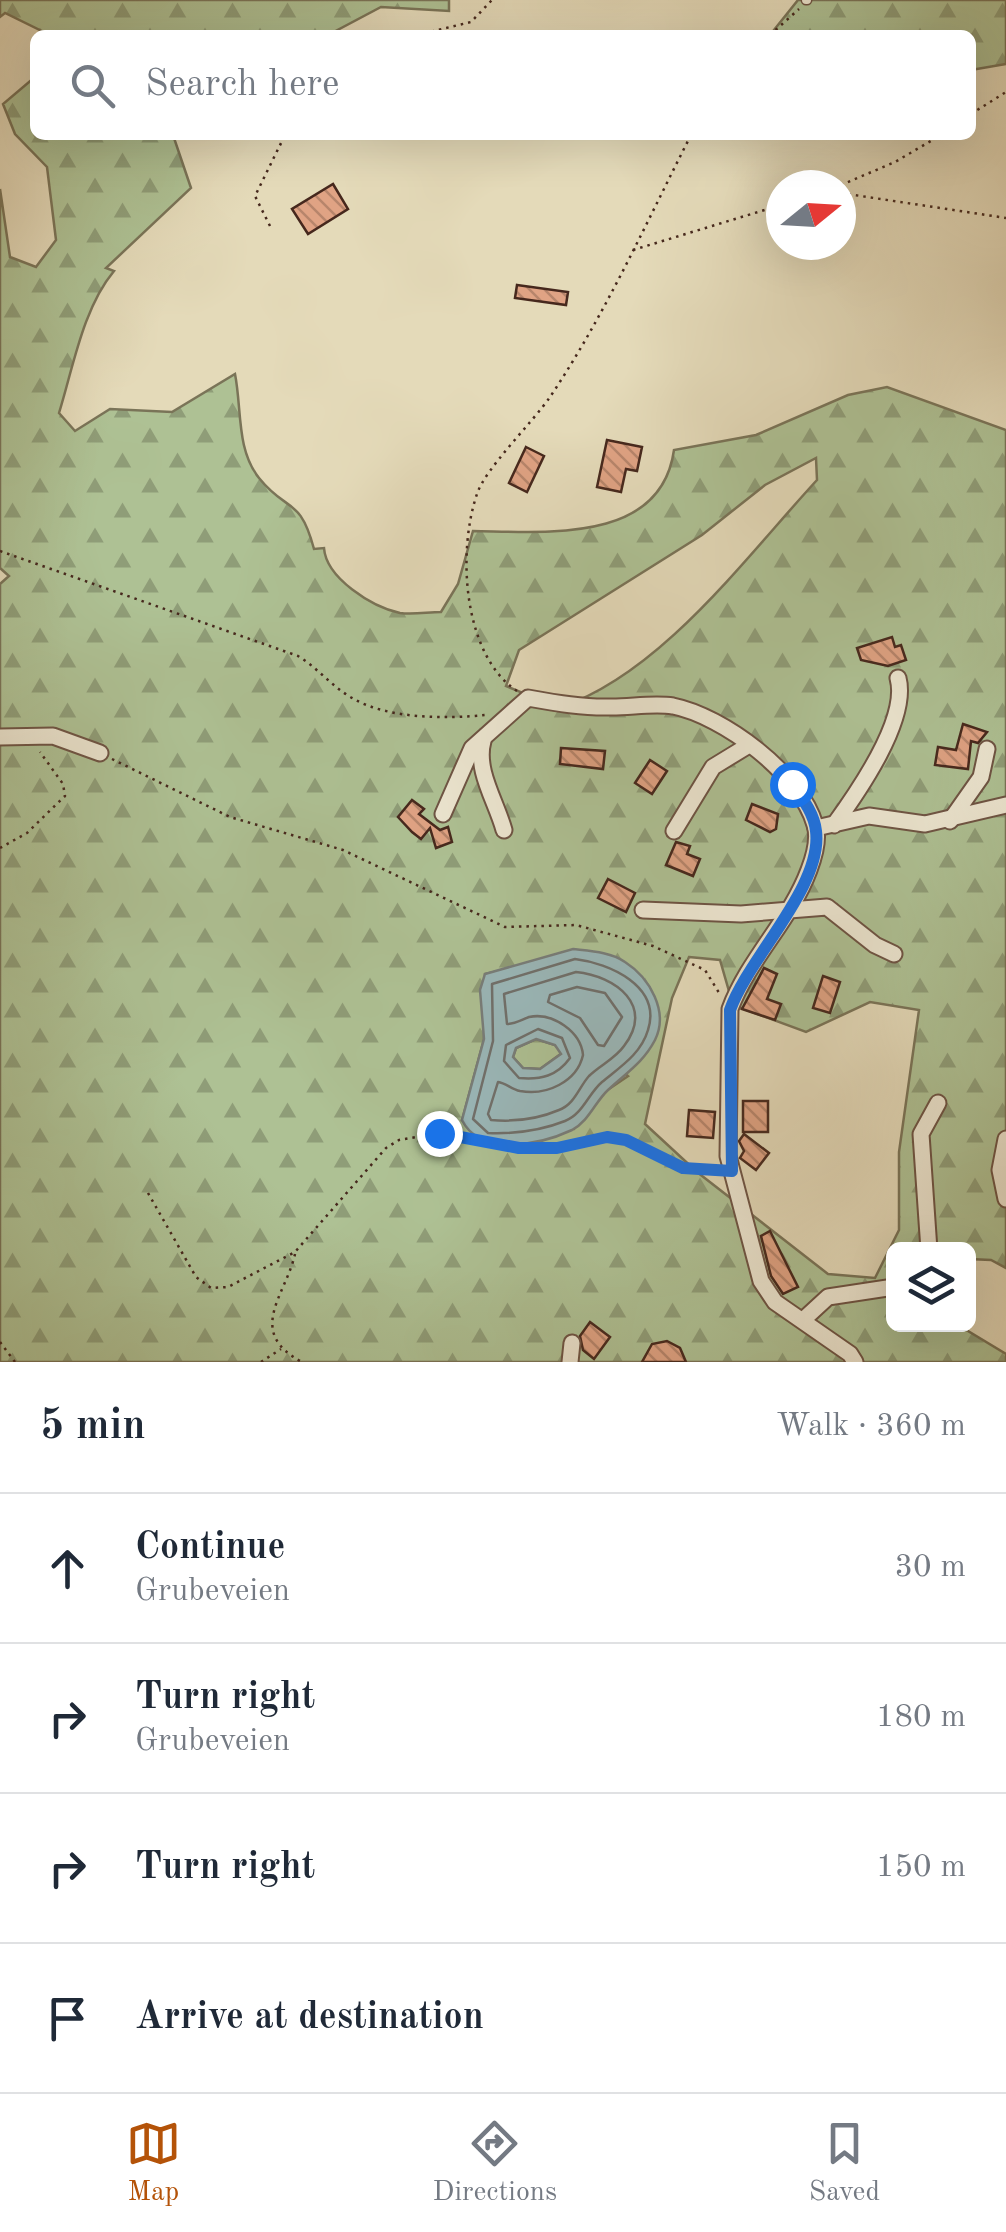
<!DOCTYPE html>
<meta charset="utf-8">
<style>
:root{--surface:#fff;--page:#f2f2f3;--text:#1f2937;--muted:#747a83;--line:#e0e1e3;--accent:#b45309}
body{margin:0;font-family:"Old Standard TT",serif;background:var(--page);color:var(--text)}
.controls{position:absolute;right:30px;bottom:30px;display:grid;overflow:hidden;border-radius:15px;box-shadow:0 10px 40px #0002}
.controls button{width:90px;height:90px;display:grid;place-items:center;padding:0;border:0;border-bottom:2px solid var(--line);background:var(--surface);color:var(--text);font:50px sans-serif}
.compass{position:absolute;left:766px;top:170px;width:90px;height:90px;border-radius:50%;background:var(--surface);box-shadow:0 10px 40px #0002;rotate:72deg}
.stop{position:absolute;width:30px;height:30px;margin:-22px;border:8px solid #1a73e8;border-radius:50%;background:#fff}
.stop.end{background:#1a73e8;border-color:#fff;box-shadow:0 2px 10px #0008}
.list{margin:0;padding:0;list-style:none}
h2{display:flex;justify-content:space-between;align-items:center;height:130px;margin:0;padding:0 40px;font-size:42px}
h2 small{font-size:32px;font-weight:400;color:var(--muted)}
.list li{display:grid;grid-template-columns:65px 1fr auto;gap:30px;align-items:center;box-sizing:border-box;height:150px;padding:0 40px;border-top:2px solid var(--line)}
.list b{display:block;font-size:38px;white-space:nowrap}
.list p{margin:0;font-size:32px;white-space:nowrap;color:var(--muted)}
.list em{font-size:32px;font-style:normal;color:var(--muted)}
.icon{flex:none;width:55px;height:55px;fill:none;stroke:currentColor;stroke-width:2;stroke-linecap:round;stroke-linejoin:round}
.map{position:relative;flex:none;width:1006px;height:1362px;overflow:hidden}
.search{position:absolute;background:var(--surface);box-shadow:0 10px 40px #0002;left:30px;right:30px;top:30px;height:110px;display:flex;align-items:center;gap:25px;box-sizing:border-box;padding:0 35px;border-radius:15px;color:var(--muted);font-size:38px}
.sheet{height:730px;background:var(--surface)}
nav{display:flex;justify-content:space-around;align-items:center;box-sizing:border-box;height:140px;border-top:2px solid var(--line);background:var(--surface);font-size:28px;color:var(--muted)}
nav a{display:grid;justify-items:center;gap:5px}
nav .on{color:var(--accent)}
.map>svg:first-child{display:block}
</style>
<div class="map">
<svg width="1006" height="1362" viewBox="0 0 1006 1362">
<defs>
<pattern id="forest-firs" width="22" height="20" patternUnits="userSpaceOnUse" patternTransform="scale(2.5)"><rect width="22" height="20" fill="#aec194"/><path d="M5 1l3.5 6h-7zM16 11l3.5 6h-7z" fill="#8f9d78"/></pattern>
<pattern id="building-back-hatch" width="6" height="6" patternUnits="userSpaceOnUse" patternTransform="scale(2.5)"><rect width="6" height="6" fill="#e0a384"/><path d="M-1 5l2 2M0 0l6 6M5-1l2 2" fill="none" stroke="#b7856b"/></pattern>
</defs>
<rect width="100%" height="100%" fill="#e4dab9"/>
<filter id="stains"><feTurbulence type="fractalNoise" baseFrequency=".002" numOctaves="4"/><feColorMatrix values="0 0 0 0 .2 0 0 0 0 .09 0 0 0 0 .02 0 0 0 .5 -.17"/></filter>
<radialGradient id="worn" r=".72"><stop offset=".6" stop-color="#630" stop-opacity="0"/><stop offset="1" stop-color="#630" stop-opacity=".3"/></radialGradient>
<g fill="url(#forest-firs)" stroke="#7a7458" stroke-width="2.5" fill-rule="evenodd">
<path d="M0,0H449V11L381,7L328,35H50L5,13L0,17Z"/>
<path d="M798,0H1006V64L971,70V35H770Z"/>
<path d="M35,77V135H173L191,188L106,268L114,271C83,308 73,368 59,413L75,431L110,409L172,412L235,374C242,409 236,449 259,478C287,513 300,496 314,549L324,548C326,578 372,607 400,613C413,615 428,612 441,612L458,584L473,531C546,532 661,544 674,450L756,435L848,395L887,387L1006,430V1268L991,1260L969,1259L968,1250H894V1324L958,1325L1006,1354V1362H0V584L9,576L0,568V189L10,257L36,267L56,240L47,167L15,134L3,104ZM816,458L817,480C745,558 661,674 559,708L506,686L519,650L702,535L765,485ZM689,957L720,960L733,1005L806,1032L870,1002L919,1010L899,1152V1230L875,1278L828,1274L697,1172L645,1124L672,998ZM507,969L628,1076L606,1091L574,1129L462,1120L484,1039L485,974Z"/>
<path d="M536,1039L555,1045L562,1053L540,1069L523,1068L513,1057L516,1048Z"/>
</g>
<path fill="#9ab8ba" stroke="#787e7b" stroke-width="2.5" fill-rule="evenodd" d="M573,949C590,951 611,952 625,962C650,978 669,1012 655,1040C643,1063 626,1073 608,1090C595,1102 589,1121 572,1130C540,1145 480,1157 462,1120L484,1039L480,990L485,974ZM536,1039L555,1045L561,1054L540,1069L523,1068L513,1057L516,1048Z"/>
<g fill="none" stroke-linecap="round" stroke-linejoin="round">
<g stroke="#70706c" stroke-width="2.5">
<path d="M575,959C609,963 662,986 648,1030C641,1054 620,1067 602,1082C588,1094 583,1114 565,1121C540,1131 515,1134 488,1133L473,1119L493,1041L492,984Z"/>
<path d="M576,972C616,976 655,1006 624,1046C615,1059 600,1065 589,1076C579,1087 575,1104 559,1110C538,1119 514,1122 491,1120L488,1114L498,1082C506,1083 511,1089 520,1091C546,1096 577,1082 583,1055C581,1032 553,1012 529,1017C521,1020 515,1024 507,1024L504,994Z"/>
<path d="M577,987L605,993L622,1017L604,1046L598,1045L580,1018L548,1002L550,995Z"/>
<path d="M538,1029L562,1038L570,1058C557,1076 541,1080 519,1078L504,1061L506,1045Z"/>
</g>
</g>
<g fill="url(#building-back-hatch)" stroke="#46281d" stroke-width="2.5">
<path d="M333,184L348,209L308,234L292,209Z"/>
<path d="M517,285L568,292L566,305L515,298Z"/>
<path d="M607,440L642,447L637,471L626,469L621,492L597,487Z"/>
<path d="M526,447L544,456L527,492L509,483Z"/>
<path d="M892,637L895,647L901,645L906,660L888,666L861,660L857,648Z"/>
<path d="M963,724L987,732L978,743L971,741L968,769L935,765L938,747L956,750Z"/>
<path d="M561,748L605,751L603,769L560,764Z"/>
<path d="M650,760L667,771L652,794L635,783Z"/>
<path d="M412,800L424,809L419,814L440,830L448,827L452,842L436,848L430,828L421,839L412,832L398,817Z"/>
<path d="M752,804L778,814L776,829L770,832L746,820Z"/>
<path d="M676,842L690,846L687,854L700,859L693,876L666,865Z"/>
<path d="M608,879L635,893L626,912L598,898Z"/>
<path d="M764,968L777,974L767,999L781,1004L775,1020L742,1009Z"/>
<path d="M823,976L840,982L830,1013L813,1008Z"/>
<rect x="743" y="1101" width="25" height="31"/>
<path d="M689,1110L715,1112L713,1138L687,1136Z"/>
<path d="M744,1134L769,1153L756,1170L740,1158L744,1151L739,1141Z"/>
<path d="M770,1231L798,1287L783,1294L771,1276L761,1236Z"/>
<path d="M590,1322L610,1337L594,1359L583,1350L580,1336Z"/>
<path d="M667,1341L680,1348L686,1362H642L652,1344Z"/>
</g>
<g fill="none" stroke-linecap="round" stroke-linejoin="round">
<defs>
<path id="service" d="M806,0H807"/>
<g id="minor">
<path d="M0,737L53,736L100,753"/>
<path d="M483,741C475,770 496,801 504,830"/>
<path d="M443,814L472,748L528,698C556,703 584,708 612,707C632,707 654,703 673,706C723,716 801,774 815,825C819,838 814,857 809,870C790,921 749,958 730,1009L728,1156L761,1281L775,1302L850,1354L855,1362"/>
<path d="M950,821L981,777L987,749"/>
<path d="M834,825C858,792 909,719 898,678"/>
<path d="M816,828L869,816L925,824L1006,805"/>
<path d="M674,831L713,767L749,745"/>
<path d="M643,910L741,914L827,907L875,945L894,954"/>
<path d="M1006,1139L1000,1170L1006,1199"/>
<path d="M929,1250L921,1134L938,1103"/>
<path d="M803,1320L828,1297L894,1287"/>
<path d="M570,1362L572,1343"/>
</g>
</defs>
<use href="#service" stroke="#6e5444" stroke-width="11"/>
<use href="#minor" stroke="#6e5444" stroke-width="19"/>
<g stroke="#46281d" stroke-width="2.5" stroke-dasharray="2.5 5" stroke-linecap="butt">
<path d="M417,35L471,22L492,0"/>
<path d="M770,35L799,9"/>
<path d="M971,114L1006,92"/>
<path d="M841,185L895,162L941,135"/>
<path d="M841,193L1006,218"/>
<path d="M270,226L255,196L285,135"/>
<path d="M633,250L781,205"/>
<path d="M0,551L298,656C318,668 333,688 354,699C389,719 446,719 485,715"/>
<path d="M517,691C463,655 457,552 477,494C485,469 532,423 550,397C605,315 646,223 691,135"/>
<path d="M112,759L230,817L343,850L505,927L576,925L653,946L705,970L721,996"/>
<path d="M0,848L27,833L65,796L63,784L40,752"/>
<path d="M148,1193L196,1277L211,1288L228,1287L295,1252L386,1148L399,1140L439,1133L519,1148H557L607,1137L626,1140L683,1168L715,1170"/>
<path d="M295,1254C286,1295 245,1332 302,1362"/>
<path d="M0,1342L15,1362"/>
<path d="M261,1362L281,1349"/>
</g>
<use href="#service" stroke="#ede7d2" stroke-width="8"/>
<use href="#minor" stroke="#ede7d2" stroke-width="15"/>
</g>
<g fill="none" stroke-linecap="round" stroke-linejoin="round">
<path stroke="#1a73e8" stroke-width="12" d="M439,1133L519,1148H557L607,1137L626,1140L683,1168L732,1171L730,1010C749,957 823,886 816,831C814,813 802,798 792,784"/>
</g>
<rect width="100%" height="100%" filter="url(#stains)"/>
<rect width="100%" height="100%" fill="url(#worn)"/>
</svg>
<div class="controls">
<button><svg class="icon" aria-label="layers" viewBox="0 0 24 24"><path d="M12 4l9 5-9 5-9-5zM3 14l9 5 9-5"/></svg></button>
</div>
<svg class="compass" viewBox="-18 -18 36 36"><path d="M0-13l5 13h-10z" fill="#e53935"/><path d="M0 13l5-13h-10z" fill="#747a83"/></svg>
<div class="stop" style="left:792px;top:784px"></div>
<div class="stop end" style="left:439px;top:1133px"></div>
<div class="search"><svg class="icon" aria-label="search" viewBox="0 0 24 24"><circle cx="10" cy="10" r="6"/><path d="M15 15l6 6"/></svg>Search here</div>
</div>
<section class="sheet">
<h2>5 min<small>Walk · 360 m</small></h2>
<ul class="list">
<li><svg class="icon" aria-label="ahead" viewBox="0 0 24 24"><path d="M12 20V5M6 11l6-6 6 6"/></svg><div><b>Continue</b><p>Grubeveien</p></div><em>30 m</em></li>
<li><svg class="icon" aria-label="right" viewBox="0 0 24 24"><path d="M7 20v-9h11M14 6l5 5-5 5"/></svg><div><b>Turn right</b><p>Grubeveien</p></div><em>180 m</em></li>
<li><svg class="icon" aria-label="right" viewBox="0 0 24 24"><path d="M7 20v-9h11M14 6l5 5-5 5"/></svg><div><b>Turn right</b></div><em>150 m</em></li>
<li><svg class="icon" aria-label="arrive" viewBox="0 0 24 24"><path d="M6 21V4h12l-3 4 3 4H6"/></svg><div><b>Arrive at destination</b></div></li>
</ul>
</section>
<nav>
<a class="on"><svg class="icon" aria-label="map" viewBox="0 0 24 24"><path d="M3 6l6-2 6 2 6-2v14l-6 2-6-2-6 2zM9 4v14M15 6v14"/></svg>Map</a>
<a><svg class="icon" aria-label="directions" viewBox="0 0 24 24"><path d="M12 3l9 9-9 9-9-9zM9 14v-3h6M13 9l2 2-2 2"/></svg>Directions</a>
<a><svg class="icon" aria-label="saved" viewBox="0 0 24 24"><path d="M7 4h10v16l-5-4-5 4z"/></svg>Saved</a>
</nav>
